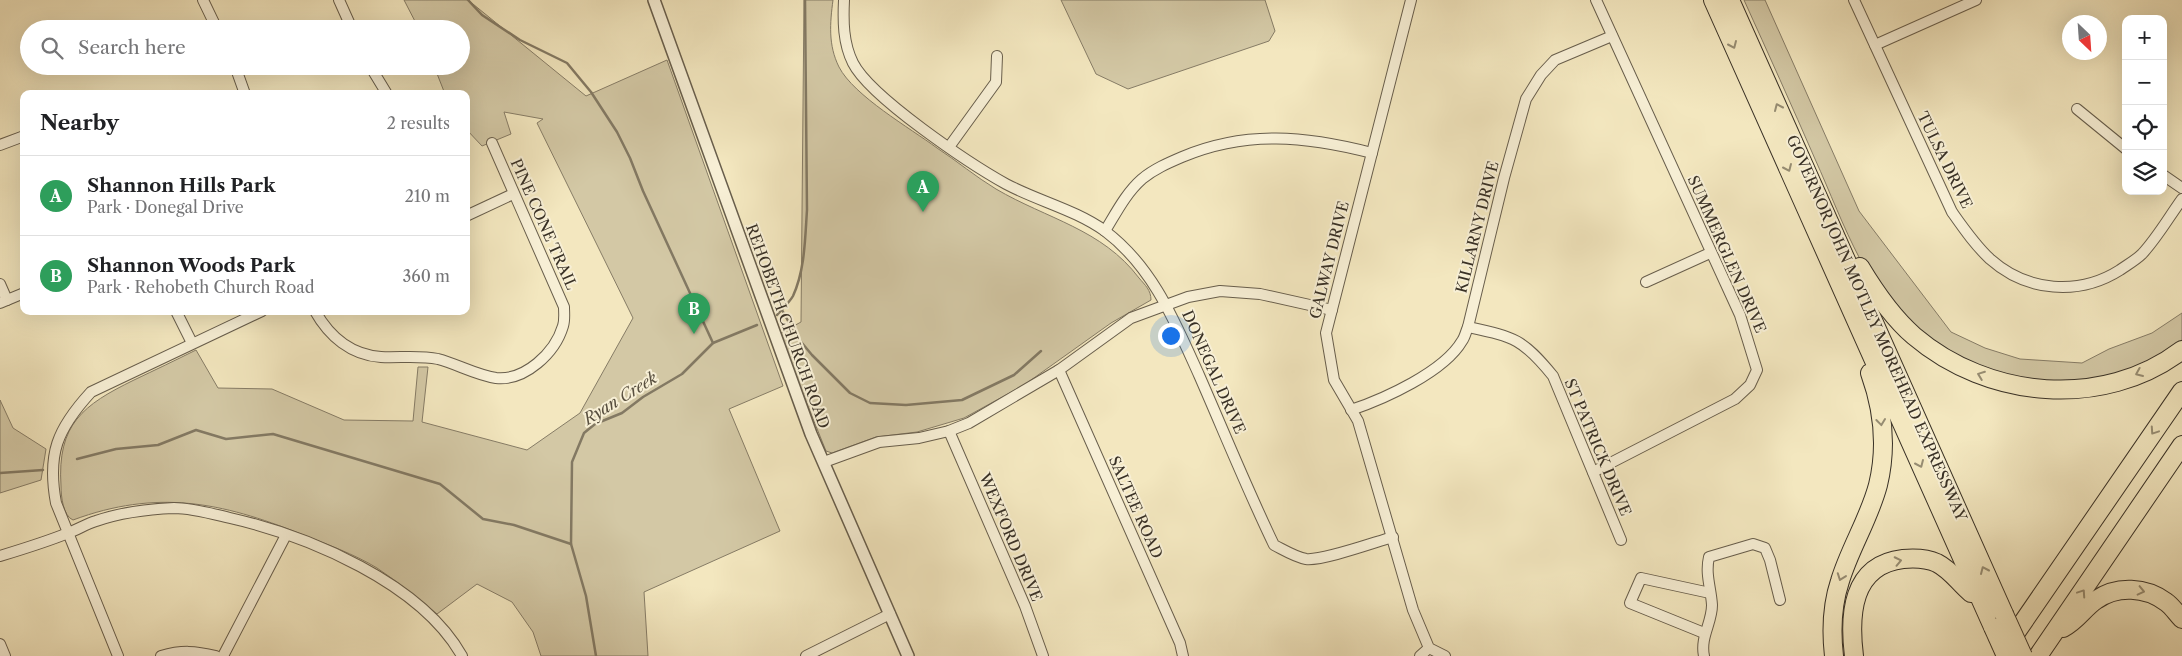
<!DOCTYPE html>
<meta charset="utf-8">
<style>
:root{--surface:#fff;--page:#f2f2f2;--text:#202124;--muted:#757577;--line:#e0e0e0;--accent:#7c3aed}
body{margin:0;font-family:"Libre Caslon Text",serif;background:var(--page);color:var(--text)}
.controls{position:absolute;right:15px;top:15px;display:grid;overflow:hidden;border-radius:10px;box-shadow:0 5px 20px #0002}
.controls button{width:45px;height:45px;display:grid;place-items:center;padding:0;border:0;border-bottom:1px solid var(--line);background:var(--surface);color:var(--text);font:25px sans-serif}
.compass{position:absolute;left:2062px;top:15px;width:45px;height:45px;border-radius:50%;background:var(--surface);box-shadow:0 5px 20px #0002;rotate:155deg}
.you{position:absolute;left:1170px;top:335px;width:18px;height:18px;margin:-12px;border:4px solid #fff;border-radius:50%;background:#1a73e8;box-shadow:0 0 0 8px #1a73e833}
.badge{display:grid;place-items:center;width:32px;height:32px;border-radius:50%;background:var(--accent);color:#fff;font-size:16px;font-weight:700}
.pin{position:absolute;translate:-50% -41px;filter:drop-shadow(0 1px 2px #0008)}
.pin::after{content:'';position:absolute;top:26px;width:18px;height:15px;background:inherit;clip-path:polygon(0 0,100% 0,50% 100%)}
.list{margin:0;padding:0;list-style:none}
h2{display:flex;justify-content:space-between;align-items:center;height:65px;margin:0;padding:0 20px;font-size:21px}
h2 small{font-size:16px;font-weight:400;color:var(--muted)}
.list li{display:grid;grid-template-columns:32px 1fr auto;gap:15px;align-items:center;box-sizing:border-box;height:80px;padding:0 20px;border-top:1px solid var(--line)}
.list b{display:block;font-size:19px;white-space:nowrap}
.list p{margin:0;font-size:16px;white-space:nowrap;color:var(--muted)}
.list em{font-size:16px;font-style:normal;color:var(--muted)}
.icon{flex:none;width:28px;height:28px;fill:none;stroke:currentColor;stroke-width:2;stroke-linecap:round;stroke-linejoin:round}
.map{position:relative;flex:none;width:2182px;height:656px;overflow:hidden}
.search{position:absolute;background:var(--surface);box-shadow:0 5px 20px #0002;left:20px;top:20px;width:450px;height:55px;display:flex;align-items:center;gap:12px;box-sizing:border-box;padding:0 18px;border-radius:28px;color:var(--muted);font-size:19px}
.panel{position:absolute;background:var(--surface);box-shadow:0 5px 20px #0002;left:20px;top:90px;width:450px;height:225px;border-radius:10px}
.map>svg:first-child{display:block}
</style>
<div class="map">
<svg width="2182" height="656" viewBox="0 0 2182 656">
<rect width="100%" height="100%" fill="#f3e7bf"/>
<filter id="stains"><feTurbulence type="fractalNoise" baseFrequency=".004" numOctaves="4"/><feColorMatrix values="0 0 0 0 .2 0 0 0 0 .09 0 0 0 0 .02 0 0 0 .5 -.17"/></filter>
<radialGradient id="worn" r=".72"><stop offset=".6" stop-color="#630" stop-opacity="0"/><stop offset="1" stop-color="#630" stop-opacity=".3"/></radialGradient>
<g fill="#d3c8a5" stroke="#867c66">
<path d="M404,0H468L586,96L667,60L783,386L729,409L780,531L644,592L648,656H541L533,632L512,602L477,584L437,614C418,598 398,582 377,568C354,554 326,544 301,534C221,502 157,489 73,520C63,516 61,496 61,486C57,424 83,405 134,380C155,370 176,360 196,350L218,388L272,389L344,420L413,421L418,367H428L422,422L527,450L580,413L633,318L537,123L543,119L504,112L511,134L482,146L466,129V94H445L434,66H461V29H419Z"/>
<path d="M804,0H833C830,23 828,45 839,67C854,96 910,128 937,148C957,161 976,177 996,189C1047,219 1102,229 1139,278C1145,285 1151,290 1151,300L1111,323L1024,385L964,418L917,432L876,437L832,453L826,451L797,379L781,333L801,322Z"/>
<path d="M1061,0H1265L1275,31L1269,41L1128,89L1096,74Z"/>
<path d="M1744,0H1765L1859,211L1951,332L1985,348L2020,359L2082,363L2109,349L2152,333L2182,313V340C2139,372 2101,383 2048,381C2038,380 2027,381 2018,379C1951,367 1892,317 1860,259C1843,227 1830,192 1815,159C1792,106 1768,53 1744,0Z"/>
<path d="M0,400L13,428L46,449L41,480L0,493Z"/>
</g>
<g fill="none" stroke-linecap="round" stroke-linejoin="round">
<g stroke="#837963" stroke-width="2.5">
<path d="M468,0L482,15L520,40L567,63L591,92L617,132L630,158L643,191L713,343"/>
<path d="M782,310L797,337L812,355L850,393L870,403L906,405L962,400L1014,375L1041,351"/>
<path d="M777,315C782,309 789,303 793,296C805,270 805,239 807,210L805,0"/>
<path d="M77,459L116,449L158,445L196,430L226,439L273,434L440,484L483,519L514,525L571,544"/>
<path d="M0,473L43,470"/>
<path d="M596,656L586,596L571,544L572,462L584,433L595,424L622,413L643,397L682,374L713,343L757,325"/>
</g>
<defs>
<g id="minor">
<path d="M203,0L217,29"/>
<path d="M339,0L352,29"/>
<path d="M844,0C843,21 843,43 853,63C870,97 970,164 1006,184C1038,201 1076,210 1105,231C1153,267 1175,322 1199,375C1224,432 1247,489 1274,545C1284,550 1295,557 1306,559C1323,561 1375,542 1393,537"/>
<path d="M1411,0L1326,333L1334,380L1358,421L1413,610L1429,648L1445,656"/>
<path d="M1854,0L1952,212C1964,229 1975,245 1990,259C2027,292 2079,296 2120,270C2127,265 2136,260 2142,254C2157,238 2169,217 2182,199"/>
<path d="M1875,45L1976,0"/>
<path d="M235,66L245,94"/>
<path d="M370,66L387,94"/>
<path d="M2077,109L2126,149"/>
<path d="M0,145L24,136"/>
<path d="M949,147L996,82L997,56"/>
<path d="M2163,175L2182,188"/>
<path d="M466,216L513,194"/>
<path d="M1105,231C1116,213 1126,193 1142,179C1154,169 1168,163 1182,157C1246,130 1306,136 1372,153"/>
<path d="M1646,282L1710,253"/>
<path d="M0,284L7,300"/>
<path d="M0,303L24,293"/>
<path d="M176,311L192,343"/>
<path d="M315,311C329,336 351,355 381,357C399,358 419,355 438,359C457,364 476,375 496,378C525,381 555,353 563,326C565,320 564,313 564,307L492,143"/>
<path d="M1468,327C1514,337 1522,338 1553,376L1621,540"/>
<path d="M1059,370L1180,643L1183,656"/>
<path d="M1351,410C1384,399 1444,372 1462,341C1465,337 1466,331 1468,327L1504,178L1526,99L1541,75L1555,60L1612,36"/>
<path d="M949,431L1025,606L1043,656"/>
<path d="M824,462L879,442L919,438L949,431L969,423L1059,370L1131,318L1188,297L1220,291L1260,294L1332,310"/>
<path d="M1593,472L1735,399L1750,385L1757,370L1740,315L1596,0"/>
<path d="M0,556C23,549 46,542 68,533C77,530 86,524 96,521C119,513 150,509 174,508C192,508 213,514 230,518C309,536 421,583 462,656"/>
<path d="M1704,633L1630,603L1641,578L1710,593"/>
<path d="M0,644L5,656"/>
<path d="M118,656L56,503C47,454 57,429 91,392L262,311"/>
<path d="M161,656C182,650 195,651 216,656"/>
<path d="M223,656L286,535"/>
<path d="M806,656L890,614"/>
<path d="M1420,656L1429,648"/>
<path d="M1704,656C1700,637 1712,623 1712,605C1711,588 1705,574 1709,557L1753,544L1765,548L1770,560L1780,600"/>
</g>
<path id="tertiary" d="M654,0L811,434L908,656"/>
<g id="motorway">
<path d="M1713,0L1993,627"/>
<path d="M1730,0L2004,614"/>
<path d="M1860,267C1875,292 1892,317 1914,336C1988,399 2103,410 2182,350"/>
<path d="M2063,628C2077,621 2084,608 2096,600C2117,585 2146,587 2166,602C2172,606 2177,614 2182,619"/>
<path d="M2006,647L2182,391"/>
<path d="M1834,656C1831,630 1832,605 1840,581C1850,548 1869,519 1878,485C1887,448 1883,409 1870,373"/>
<path d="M1854,656C1849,616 1851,565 1903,559C1914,558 1926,558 1937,563C1951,570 1959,583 1971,593"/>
<path d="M2038,656L2182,445"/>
</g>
</defs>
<use href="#minor" stroke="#685e4c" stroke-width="12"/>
<use href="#tertiary" stroke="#685e4c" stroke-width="14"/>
<use href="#motorway" stroke="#393126" stroke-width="20"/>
<use href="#minor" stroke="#f7efd5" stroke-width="10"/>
<use href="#tertiary" stroke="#f7efd5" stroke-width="11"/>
<use href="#motorway" stroke="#f3e7bf" stroke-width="18"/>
<defs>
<g id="motorway-bridge">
<path d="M2004,614L2023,656"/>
<path d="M1993,627L2006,656"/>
</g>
</defs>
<use href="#motorway-bridge" stroke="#393126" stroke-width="20" stroke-linecap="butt"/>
<use href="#motorway-bridge" stroke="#f3e7bf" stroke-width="18"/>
</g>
<defs><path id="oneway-chevron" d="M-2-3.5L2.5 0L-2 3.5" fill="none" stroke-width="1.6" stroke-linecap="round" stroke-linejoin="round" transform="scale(1.25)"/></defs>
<g stroke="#968c72">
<use href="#oneway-chevron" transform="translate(1733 45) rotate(66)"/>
<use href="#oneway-chevron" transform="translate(1778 107) rotate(-114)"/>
<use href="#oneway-chevron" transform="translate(1788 168) rotate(66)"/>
<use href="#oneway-chevron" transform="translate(2139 373) rotate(157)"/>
<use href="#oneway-chevron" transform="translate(1981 375) rotate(-159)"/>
<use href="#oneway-chevron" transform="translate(1881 422) rotate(83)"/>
<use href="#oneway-chevron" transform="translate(2154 431) rotate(124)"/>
<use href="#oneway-chevron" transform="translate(1920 464) rotate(66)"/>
<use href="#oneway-chevron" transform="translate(1898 561) rotate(-12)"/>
<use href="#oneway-chevron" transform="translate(1984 570) rotate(-114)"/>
<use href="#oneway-chevron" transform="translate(1841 577) rotate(110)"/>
<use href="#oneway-chevron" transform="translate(2141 591) rotate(13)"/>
<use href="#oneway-chevron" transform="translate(2082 593) rotate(-56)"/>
</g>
<g text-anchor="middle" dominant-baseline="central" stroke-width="4" stroke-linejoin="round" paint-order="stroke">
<g font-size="15" fill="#393126" stroke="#f7efd5">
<text transform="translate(1945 160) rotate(64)">TULSA DRIVE</text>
<text transform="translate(544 224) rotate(66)">PINE CONE TRAIL</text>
<text transform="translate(1477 227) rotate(-76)">KILLARNY DRIVE</text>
<text transform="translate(1727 254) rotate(66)">SUMMERGLEN DRIVE</text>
<text transform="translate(1329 260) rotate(-76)">GALWAY DRIVE</text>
<text transform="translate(788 326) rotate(70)">REHOBETH CHURCH ROAD</text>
<text transform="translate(1877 328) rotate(66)">GOVERNOR JOHN MOTLEY MOREHEAD EXPRESSWAY</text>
<text transform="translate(1214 372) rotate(66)">DONEGAL DRIVE</text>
<text transform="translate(1598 447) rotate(67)">ST PATRICK DRIVE</text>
<text transform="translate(1136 507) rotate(66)">SALTEE ROAD</text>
<text transform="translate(1011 537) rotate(67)">WEXFORD DRIVE</text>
</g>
<g font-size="16" font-style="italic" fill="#584f3f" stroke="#f7efd5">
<text transform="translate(620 398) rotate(-32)">Ryan Creek</text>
</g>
</g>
<rect width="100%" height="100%" filter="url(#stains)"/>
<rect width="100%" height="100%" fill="url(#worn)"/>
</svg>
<div class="controls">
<button>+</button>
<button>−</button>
<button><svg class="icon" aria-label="locate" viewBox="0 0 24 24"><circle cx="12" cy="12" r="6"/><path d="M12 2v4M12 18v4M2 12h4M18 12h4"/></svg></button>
<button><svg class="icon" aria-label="layers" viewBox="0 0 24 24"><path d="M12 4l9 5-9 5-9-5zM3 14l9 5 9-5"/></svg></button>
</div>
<svg class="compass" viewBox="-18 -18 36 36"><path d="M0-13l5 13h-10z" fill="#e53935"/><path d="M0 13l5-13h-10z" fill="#757577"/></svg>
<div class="you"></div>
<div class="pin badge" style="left:923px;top:212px;background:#2e9e5b">A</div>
<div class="pin badge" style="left:694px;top:334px;background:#2e9e5b">B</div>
<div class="search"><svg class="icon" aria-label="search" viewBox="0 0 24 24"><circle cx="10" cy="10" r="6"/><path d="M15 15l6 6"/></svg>Search here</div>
<section class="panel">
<h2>Nearby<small>2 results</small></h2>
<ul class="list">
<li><span class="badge" style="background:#2e9e5b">A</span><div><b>Shannon Hills Park</b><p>Park · Donegal Drive</p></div><em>210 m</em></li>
<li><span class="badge" style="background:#2e9e5b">B</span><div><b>Shannon Woods Park</b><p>Park · Rehobeth Church Road</p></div><em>360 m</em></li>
</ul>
</section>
</div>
